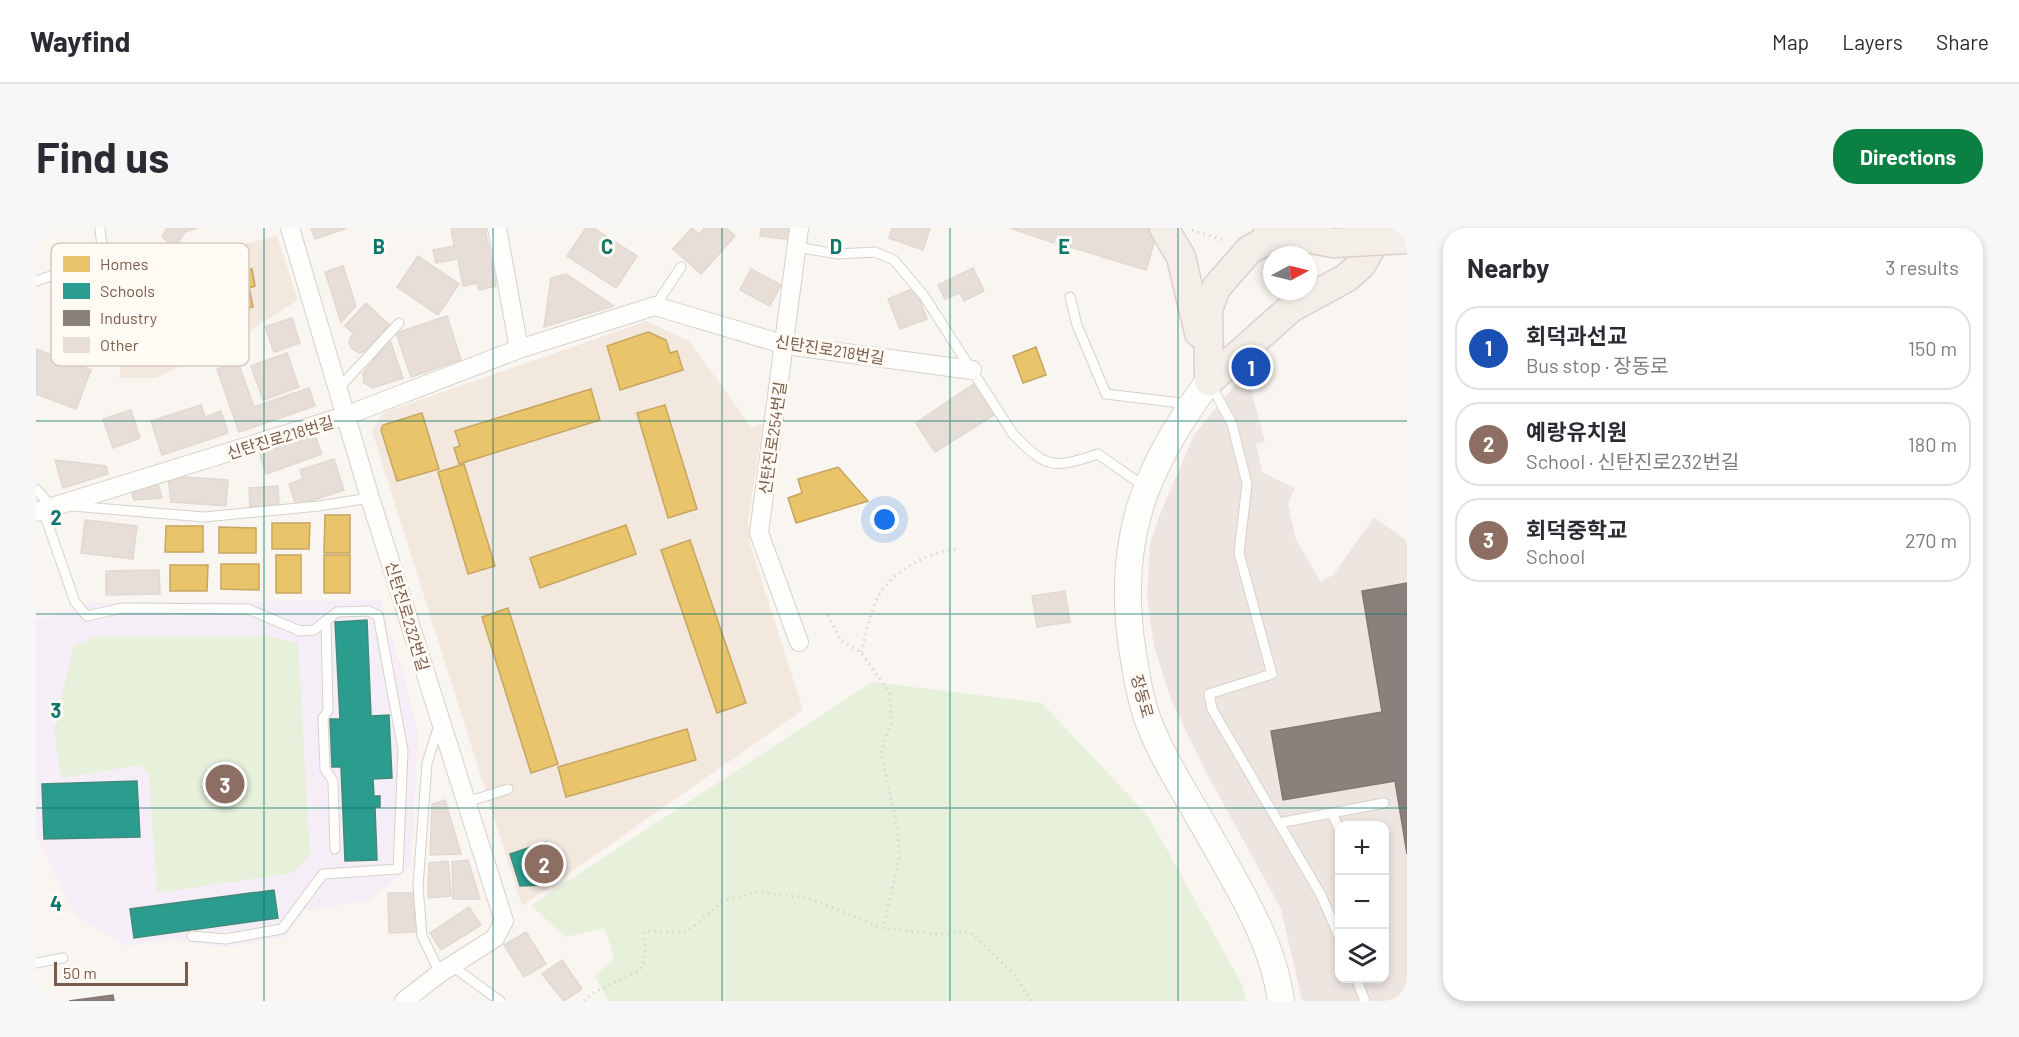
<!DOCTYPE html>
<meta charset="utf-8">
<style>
:root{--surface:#fff;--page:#f7f7f7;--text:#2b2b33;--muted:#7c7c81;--line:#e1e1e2;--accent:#0b8043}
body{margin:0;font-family:Barlow,"Noto Sans KR",sans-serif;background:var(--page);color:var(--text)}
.controls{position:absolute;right:18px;bottom:18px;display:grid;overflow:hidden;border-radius:12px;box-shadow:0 3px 9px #0003}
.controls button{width:54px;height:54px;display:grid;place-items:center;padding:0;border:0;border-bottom:2px solid var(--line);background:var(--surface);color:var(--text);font:30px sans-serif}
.compass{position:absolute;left:1227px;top:18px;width:54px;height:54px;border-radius:50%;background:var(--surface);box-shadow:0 3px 9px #0003;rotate:83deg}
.scale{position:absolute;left:18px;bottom:15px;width:134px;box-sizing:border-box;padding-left:6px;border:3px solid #7a5c4d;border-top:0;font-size:16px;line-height:21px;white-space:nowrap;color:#7a5c4d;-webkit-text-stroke:4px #fffaf3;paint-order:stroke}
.you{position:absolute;left:849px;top:292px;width:21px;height:21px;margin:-15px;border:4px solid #fff;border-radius:50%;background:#1a73e8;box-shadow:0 0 0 9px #1a73e833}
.badge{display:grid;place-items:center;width:39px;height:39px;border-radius:50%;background:var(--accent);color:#fff;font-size:20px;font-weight:700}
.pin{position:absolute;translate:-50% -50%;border:3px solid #fff;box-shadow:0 2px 6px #0006}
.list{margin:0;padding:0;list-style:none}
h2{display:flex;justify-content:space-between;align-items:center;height:78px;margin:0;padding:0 24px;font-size:26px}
h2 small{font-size:20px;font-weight:400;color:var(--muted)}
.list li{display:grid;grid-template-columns:39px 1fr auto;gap:18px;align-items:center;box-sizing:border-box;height:84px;margin:0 12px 12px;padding:0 12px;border:2px solid var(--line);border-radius:24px}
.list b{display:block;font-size:22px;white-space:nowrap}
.list p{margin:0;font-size:20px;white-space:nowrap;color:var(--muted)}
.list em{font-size:20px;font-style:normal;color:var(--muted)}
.icon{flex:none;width:33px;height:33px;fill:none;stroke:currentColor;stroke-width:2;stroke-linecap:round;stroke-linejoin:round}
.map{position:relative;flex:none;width:1371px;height:773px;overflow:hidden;border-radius:24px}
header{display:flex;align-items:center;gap:36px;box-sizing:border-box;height:84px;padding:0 30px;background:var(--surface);border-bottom:2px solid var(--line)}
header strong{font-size:28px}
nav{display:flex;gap:33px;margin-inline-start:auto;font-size:21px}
.intro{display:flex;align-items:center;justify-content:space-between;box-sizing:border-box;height:144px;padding:0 36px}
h1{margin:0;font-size:42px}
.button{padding:15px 27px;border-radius:24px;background:var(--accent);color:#fff;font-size:21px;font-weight:700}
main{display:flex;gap:36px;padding:0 36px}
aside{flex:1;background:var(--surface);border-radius:24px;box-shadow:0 3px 9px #0003}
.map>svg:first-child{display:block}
</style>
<header>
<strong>Wayfind</strong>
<nav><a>Map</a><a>Layers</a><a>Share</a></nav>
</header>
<div class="intro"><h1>Find us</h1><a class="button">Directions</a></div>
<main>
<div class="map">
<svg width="1371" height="773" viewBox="0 0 1371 773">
<rect width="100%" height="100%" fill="#f9f5f0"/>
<g fill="#f2e8de">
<path d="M241,8L262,72L209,106L120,150H83L85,138L132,107L138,96L143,75L140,33Z"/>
<path d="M611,93L653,113L716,200L727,195L712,293L714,316L767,482L486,678L336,203L347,185Z"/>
</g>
<path fill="#ede5e0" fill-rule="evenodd" d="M1210,143L1229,214L1220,216L1226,244L1259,260L1252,276L1260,312L1285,354L1298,346L1338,289L1371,313V773H1266L1245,681L1170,544L1135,472L1118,418L1111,370L1114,316L1122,291L1158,207ZM1304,598H1348V750H1304Z"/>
<path fill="#f6eef6" d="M344,372L371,459L382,504L375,639L333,672L269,683L248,709L190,719L134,712L90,718L38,686L0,607V391L30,385L52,375Z"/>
<g fill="#e7f0db">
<path d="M231,408L262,415L274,627L257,645L121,665L113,546L105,537L25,550L18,502L38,418L58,409Z"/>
<path d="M836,454L1006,475L1112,588L1207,758L1210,773H572L559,748L578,730L569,700L529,709L495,677Z"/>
</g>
<g fill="#e9c46a" stroke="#c8a561" stroke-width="1.5">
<path d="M207,25L210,42L216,41L219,58L213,60L217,79L209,81L210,91L183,108L184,110L126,136L122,128L135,120L134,115L139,109L155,97L154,94L163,89L165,93L172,88L174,90L189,85L180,32Z"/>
<path d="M612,104L630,112L634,125L641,123L647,142L584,162L571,118Z"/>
<path d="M1000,119L1010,147L987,155L977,128Z"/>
<path d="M555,161L564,192L423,236L418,220L424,218L419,203Z"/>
<path d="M629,177L661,281L632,290L601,185Z"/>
<path d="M386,185L403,241L361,253L345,202L347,197Z"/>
<path d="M428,236L459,338L432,346L402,244Z"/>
<path d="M802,239L832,273L760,295L752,270L766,265L762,251Z"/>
<path d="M289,287H314V325H288Z"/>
<path d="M236,295H274L273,321H236Z"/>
<path d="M590,297L600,326L504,360L494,330Z"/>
<path d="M130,298H167V324H129Z"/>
<path d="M183,299L220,300V325H183Z"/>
<path d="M654,312L710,475L681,485L625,322Z"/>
<rect x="240" y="327" width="25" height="38"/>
<rect x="288" y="327" width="26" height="38"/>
<path d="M185,336H223V362L185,361Z"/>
<path d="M134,337H172L171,363H134Z"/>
<path d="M472,380L522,536L495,545L446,389Z"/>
<path d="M651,501L660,532L530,569L522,539Z"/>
</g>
<g fill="#2a9d8f" stroke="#428a7b" stroke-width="1.5">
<path d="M331,392L335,488L353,487L356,550L337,551L338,568H344V579H339L341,632L309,633L305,539H296L294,491H304L299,394Z"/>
<path d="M101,553L104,609L8,611L6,556Z"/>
<path d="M510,614L520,644L504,657L484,658L474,626Z"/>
<path d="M238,662L242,690L98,710L94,681Z"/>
</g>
<g fill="#8a817c" stroke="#85766e" stroke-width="1.5">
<path d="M1371,355V626L1359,553L1247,572L1235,503L1346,484L1326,363Z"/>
<path d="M77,767L78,773H33Z"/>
</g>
<g fill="#e6ded7" stroke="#e2d8d2" stroke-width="1.5">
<path d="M131,0H161L149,4L139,19L126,9Z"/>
<path d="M275,0H311L279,11Z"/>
<path d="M415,0H449L460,58L443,62L441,55L427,58L422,31L400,35L397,22L418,18Z"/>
<path d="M550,0H558L601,28L580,60L531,28Z"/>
<path d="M656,0L663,6L669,0H690L699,8L665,46L637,21Z"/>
<path d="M725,0H759L758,12L724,8Z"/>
<path d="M856,0H894L887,22L853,10Z"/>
<path d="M974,0H1023L1018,15Z"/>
<path d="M1025,0H1120L1122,1L1110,42L1021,15Z"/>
<path d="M382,28L423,56L402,87L361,59Z"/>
<path d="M307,38L320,78L305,94L289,44Z"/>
<path d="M937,40L948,63L928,73L924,65L909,71L902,57Z"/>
<path d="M715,41L745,57L734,78L704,62Z"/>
<path d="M530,46L578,78L508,99L515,50Z"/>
<path d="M879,60L891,91L864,101L852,71Z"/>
<path d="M330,75L353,97L330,123L323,125L315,120L313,113L317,105L309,98Z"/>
<path d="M411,88L425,132L375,149L360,105Z"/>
<path d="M256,90L264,115L238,124L229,99Z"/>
<path d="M354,112L367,150L337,160L328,155L327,145Z"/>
<path d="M0,121L55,142L40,181L0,166Z"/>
<path d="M251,125L263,159L227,172L215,138Z"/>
<path d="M202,134L218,179L273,160L279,178L203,204L181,141Z"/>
<path d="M939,155L958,187L899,224L880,195Z"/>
<path d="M165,177L169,189L185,183L192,205L126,227L115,193Z"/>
<path d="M95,182L104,210L77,220L67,191Z"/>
<path d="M277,202L286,226L230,246L222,221Z"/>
<path d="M298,231L308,262L260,278L253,256L267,251L264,242Z"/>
<path d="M19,232L70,238L72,246L27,260Z"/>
<path d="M132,248L192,252L190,278L135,274Z"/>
<path d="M120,249L126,270L98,272L94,258Z"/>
<path d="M242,258L243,277L214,279L213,260Z"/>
<path d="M49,292L101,298L97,331L45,325Z"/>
<path d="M123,342L124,366L70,367V343Z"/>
<path d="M1029,363L1034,394L1001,399L996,368Z"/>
<path d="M409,572L425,626L394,627L396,576Z"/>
<path d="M432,632L444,671H417L416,634Z"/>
<path d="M412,633L415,668L392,670L393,635Z"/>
<path d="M352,665H378L379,704L353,705Z"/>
<path d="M433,679L445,697L405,722L394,705Z"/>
<path d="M490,704L510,736L488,749L468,717Z"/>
<path d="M526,732L546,761L528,773L506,746Z"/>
</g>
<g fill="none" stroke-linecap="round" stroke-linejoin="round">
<defs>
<g id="lane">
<path d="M760,19L802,26L839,24L858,32L888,68L977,206C1011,241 1017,241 1062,226L1109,259"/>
<path d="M0,53L67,30L64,0"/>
<path d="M1034,69L1041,97L1070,166L1153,176"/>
<path d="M619,78L645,39"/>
<path d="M1174,155L1196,196L1211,256L1203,325L1236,446L1173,466L1176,481L1285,667L1304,711"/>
<path d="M302,161L363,95"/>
<path d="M0,261L16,279"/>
<path d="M36,278L168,289L283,278L334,270"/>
<path d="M7,282L39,374L51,388L86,380L212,381L264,403L278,402L301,384L332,383L342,387L367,522L362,641L287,646L246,701L189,711L156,708"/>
<path d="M290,395L292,483L287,490L289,541L297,553L299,621"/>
<path d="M403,497L391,535L382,658L386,708L404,745"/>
<path d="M431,574L472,561"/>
<path d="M1296,585L1304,603"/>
<path d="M1243,595L1348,575"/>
<path d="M0,735L27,730"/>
<path d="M416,738L464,773"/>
<path d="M1320,750L1329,773"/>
</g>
<g id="street">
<path d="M254,0L334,270L468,693L459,710L404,745L368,773"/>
<path d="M461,0L483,121"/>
<path d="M0,284L309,188L483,121L619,78L750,117L936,142"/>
<path d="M763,414L723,305L763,0"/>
</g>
<path id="secondary" d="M1173,153C1109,239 1080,311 1096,419C1100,445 1104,471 1113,495C1128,533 1153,571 1173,607C1202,659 1237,713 1245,773"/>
<g id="primary">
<path d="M1128,0L1145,29L1163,105"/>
<path d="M1232,3L1297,15"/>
<path d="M1173,153L1255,80L1310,50L1325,37L1336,18V0"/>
<path d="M1173,153L1172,82L1180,60L1213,22L1228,14L1249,8"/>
</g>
</defs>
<use href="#lane" stroke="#d7d1cb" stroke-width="11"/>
<use href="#street" stroke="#d7d1cb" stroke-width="20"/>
<use href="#secondary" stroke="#d9d2cb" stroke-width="28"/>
<use href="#primary" stroke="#dad1cc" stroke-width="31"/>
<g stroke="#dcd5d0" stroke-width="3" stroke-dasharray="1.5 4.5" stroke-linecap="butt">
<path d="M1156,2L1190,13"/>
<path d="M792,387L805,413L825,424L854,465L855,495L845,525L862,603L863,632L847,700"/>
<path d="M825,424C830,406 834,385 842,369C857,342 892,324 921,321"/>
<path d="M548,773L557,765L604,742L609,731V703L651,704L687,673L722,664L772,670L847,700L899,706L934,704L980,748L995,773"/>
</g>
<use href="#lane" stroke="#fefefd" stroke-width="9"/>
<use href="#street" stroke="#fefefd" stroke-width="18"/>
<use href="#secondary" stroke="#fefefd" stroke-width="26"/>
<use href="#primary" stroke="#f3eee8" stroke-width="28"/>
<defs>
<path id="primary-bridge" d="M1297,15L1371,11"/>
</defs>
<use href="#primary-bridge" stroke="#dad1cc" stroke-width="31" stroke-linecap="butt"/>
<use href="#primary-bridge" stroke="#f3eee8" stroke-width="28"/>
</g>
<path fill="none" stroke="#0f766e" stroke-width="1.5" stroke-opacity="0.55" d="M228,0V773M457,0V773M686,0V773M914,0V773M1142,0V773M0,193H1371M0,386H1371M0,580H1371"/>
<g text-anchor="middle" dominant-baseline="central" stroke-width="6" stroke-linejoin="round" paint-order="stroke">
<g font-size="16" fill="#7a5c4d" stroke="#fffaf3">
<text transform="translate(794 121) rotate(9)">신탄진로218번길</text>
<text transform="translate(244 209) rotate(-17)">신탄진로218번길</text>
<text transform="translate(736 210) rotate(-82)">신탄진로254번길</text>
<text transform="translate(372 388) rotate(73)">신탄진로232번길</text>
<text transform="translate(1107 468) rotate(75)">장동로</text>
</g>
</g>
<rect x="15" y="15" width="198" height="123" rx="9" fill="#fffaf3" stroke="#d7cbc1" stroke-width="1.5"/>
<rect x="27" y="28" width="27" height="16" fill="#e9c46a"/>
<rect x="27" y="55" width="27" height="16" fill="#2a9d8f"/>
<rect x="27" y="82" width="27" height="16" fill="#8a817c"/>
<rect x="27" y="109" width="27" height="16" fill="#e6ded7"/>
<g font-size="16" fill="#7a5c4d">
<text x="64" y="42">Homes</text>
<text x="64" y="69">Schools</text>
<text x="64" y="96">Industry</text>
<text x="64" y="123">Other</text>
</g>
<g font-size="20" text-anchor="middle" font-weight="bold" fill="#0f766e" stroke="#fffaf3" stroke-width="6" stroke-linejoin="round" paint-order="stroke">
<text x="343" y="26">B</text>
<text x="571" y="26">C</text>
<text x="800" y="26">D</text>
<text x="1028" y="26">E</text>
<text x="20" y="297">2</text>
<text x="20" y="490">3</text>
<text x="20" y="683">4</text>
</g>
</svg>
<div class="controls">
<button>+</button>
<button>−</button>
<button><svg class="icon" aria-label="layers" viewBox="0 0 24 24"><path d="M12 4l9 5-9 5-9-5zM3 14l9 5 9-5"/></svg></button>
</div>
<svg class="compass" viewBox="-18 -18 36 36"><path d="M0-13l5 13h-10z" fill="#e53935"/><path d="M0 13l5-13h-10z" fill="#7c7c81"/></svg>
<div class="scale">50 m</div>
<div class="you"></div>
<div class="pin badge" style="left:1215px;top:139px;background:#1a4fb4">1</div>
<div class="pin badge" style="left:508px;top:636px;background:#8d6e63">2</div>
<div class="pin badge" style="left:189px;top:556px;background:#8d6e63">3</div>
</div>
<aside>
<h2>Nearby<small>3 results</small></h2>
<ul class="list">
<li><span class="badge" style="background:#1a4fb4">1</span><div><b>회덕과선교</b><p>Bus stop · 장동로</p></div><em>150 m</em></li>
<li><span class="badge" style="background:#8d6e63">2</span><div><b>예랑유치원</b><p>School · 신탄진로232번길</p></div><em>180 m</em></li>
<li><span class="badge" style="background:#8d6e63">3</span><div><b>회덕중학교</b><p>School</p></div><em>270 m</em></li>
</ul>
</aside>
</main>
